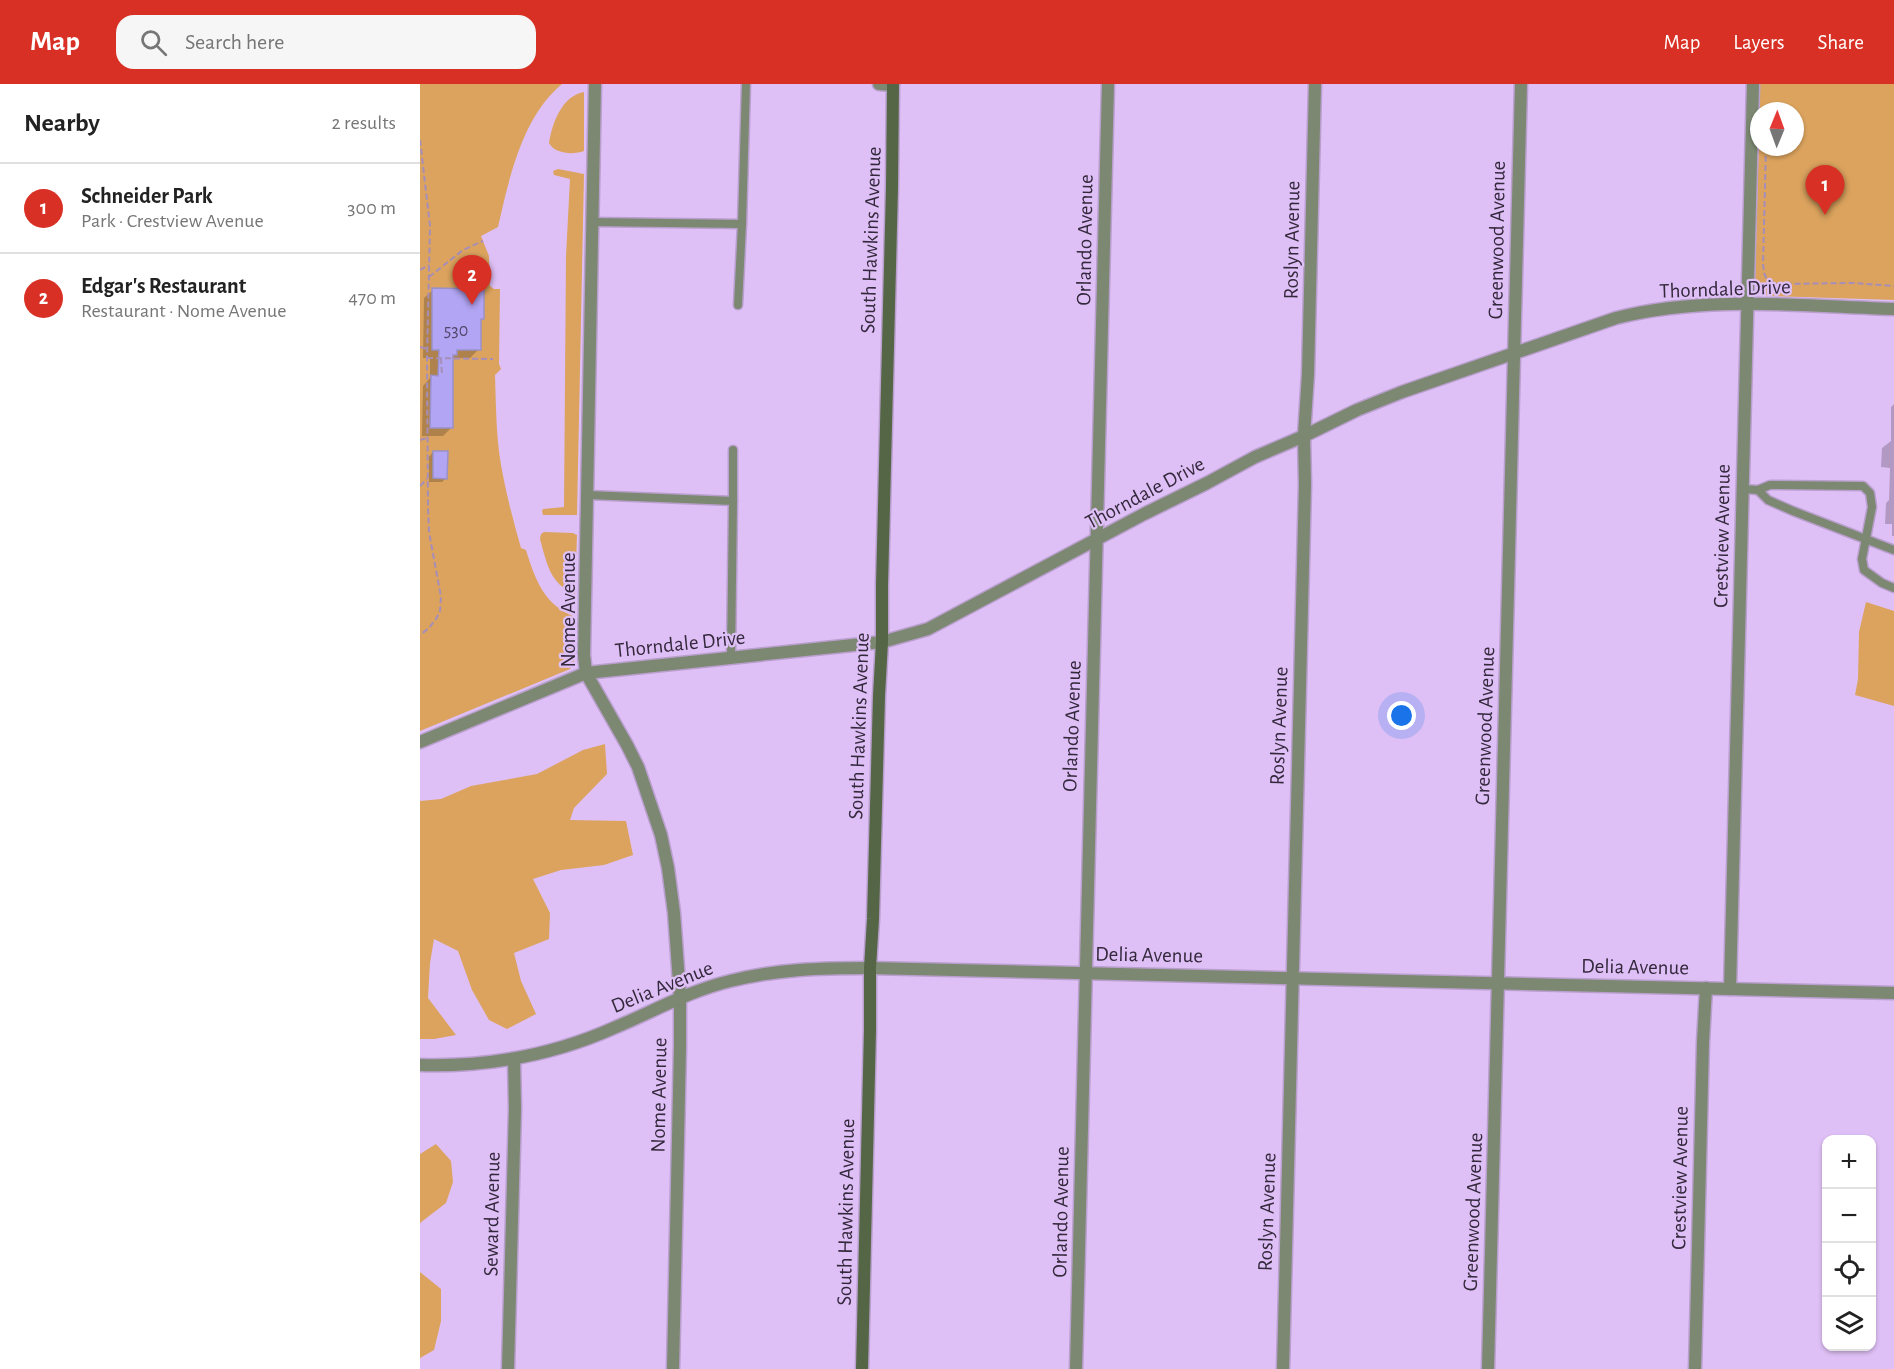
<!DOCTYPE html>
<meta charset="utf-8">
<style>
:root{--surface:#fff;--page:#f6f6f6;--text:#222;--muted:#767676;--line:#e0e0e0;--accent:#d93025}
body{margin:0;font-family:"Alegreya Sans",sans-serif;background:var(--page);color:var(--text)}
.controls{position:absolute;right:18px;bottom:18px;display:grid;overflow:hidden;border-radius:12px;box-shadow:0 2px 4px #0004}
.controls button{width:54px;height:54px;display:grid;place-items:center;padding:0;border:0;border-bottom:2px solid var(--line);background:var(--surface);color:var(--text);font:30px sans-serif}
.compass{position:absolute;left:1330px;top:18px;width:54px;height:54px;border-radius:50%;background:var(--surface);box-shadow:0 2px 4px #0004;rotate:1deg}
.you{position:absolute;left:982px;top:632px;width:21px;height:21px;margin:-15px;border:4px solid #fff;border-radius:50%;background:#1a73e8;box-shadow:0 0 0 9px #1a73e833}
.badge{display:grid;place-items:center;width:39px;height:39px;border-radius:50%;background:var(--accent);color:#fff;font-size:20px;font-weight:700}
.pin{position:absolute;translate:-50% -50px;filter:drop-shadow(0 2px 3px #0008)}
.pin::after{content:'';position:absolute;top:32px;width:21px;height:18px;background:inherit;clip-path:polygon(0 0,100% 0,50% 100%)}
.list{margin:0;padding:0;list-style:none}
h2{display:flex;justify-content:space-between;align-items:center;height:78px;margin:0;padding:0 24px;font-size:26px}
h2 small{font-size:20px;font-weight:400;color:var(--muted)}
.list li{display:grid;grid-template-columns:39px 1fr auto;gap:18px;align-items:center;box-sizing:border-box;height:90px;padding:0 24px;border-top:2px solid var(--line)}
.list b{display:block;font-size:22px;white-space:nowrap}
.list p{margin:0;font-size:20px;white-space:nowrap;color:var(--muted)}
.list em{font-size:20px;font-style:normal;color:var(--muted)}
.icon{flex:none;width:33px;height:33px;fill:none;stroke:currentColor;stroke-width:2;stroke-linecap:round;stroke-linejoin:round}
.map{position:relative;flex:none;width:1474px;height:1285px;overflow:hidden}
header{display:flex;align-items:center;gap:36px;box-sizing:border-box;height:84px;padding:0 30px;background:var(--accent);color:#fff}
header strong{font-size:28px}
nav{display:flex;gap:33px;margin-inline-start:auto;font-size:21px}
.search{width:420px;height:54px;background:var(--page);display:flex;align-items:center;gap:15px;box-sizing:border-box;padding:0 21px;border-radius:18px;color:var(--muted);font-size:22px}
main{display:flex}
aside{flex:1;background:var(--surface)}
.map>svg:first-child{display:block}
</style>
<header>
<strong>Map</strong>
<div class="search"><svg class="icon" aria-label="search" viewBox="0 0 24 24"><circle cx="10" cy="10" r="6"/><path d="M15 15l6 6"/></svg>Search here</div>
<nav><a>Map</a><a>Layers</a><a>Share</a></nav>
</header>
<main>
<aside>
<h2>Nearby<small>2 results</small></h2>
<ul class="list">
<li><span class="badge">1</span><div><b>Schneider Park</b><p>Park · Crestview Avenue</p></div><em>300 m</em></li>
<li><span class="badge">2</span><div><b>Edgar's Restaurant</b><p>Restaurant · Nome Avenue</p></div><em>470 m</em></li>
</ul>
</aside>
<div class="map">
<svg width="1474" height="1285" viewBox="0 0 1474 1285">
<rect width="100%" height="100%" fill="#dfc0f6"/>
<g fill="#dba35e">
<path d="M0,0H142C102,33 89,95 78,143L61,152L69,172L70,202L74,205H80L79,280L81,285L75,291C76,321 76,351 81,381C86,409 93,436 101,464L106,466C115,495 124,521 155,533L154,578L150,585L0,647Z"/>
<path d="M1340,0H1474V216L1350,212C1341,210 1337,208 1335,198L1339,51V63H1375V27H1340Z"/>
<path d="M164,8V67C153,71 135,70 129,59C132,39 142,12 164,8Z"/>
<path d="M138,85L164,90L157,431H123L122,427L123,425L144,423L146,172L150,95L134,91L133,87Z"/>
<path d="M124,448L153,449L157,451L155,510C130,500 127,480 120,455L121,450Z"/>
<path d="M1446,518L1474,527V622L1435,611L1438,595L1439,548Z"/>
<path d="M185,660L187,690L154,724L150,736L206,737L213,771L184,781L141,786L113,795L130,829L129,855L94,869L101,897L116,930L87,945L69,936L52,906L38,867L14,855L10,879L8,914L36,951L14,955H0V717L21,715L51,702L117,690L163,666Z"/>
<path d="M16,1060L31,1077L33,1098L26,1119L0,1139V1070Z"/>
<path d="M0,1188L21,1205V1237L14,1266L0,1274Z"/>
</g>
<g fill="#0003">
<path d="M13,206L63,234L59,237V265L50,274H32V343L23,352H2L3,302L10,294V274H3L4,214Z"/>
<path d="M1474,320V452H1472V440H1465L1466,419L1469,416L1470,384L1461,383L1462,364L1471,357V323Z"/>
<path d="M13,368L26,394L22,398H9V373Z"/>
</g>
<g fill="#b2a5f4" stroke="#9991c8" stroke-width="1.5">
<path d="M12,204L64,205V235H61V266H37V271H33V344H10L11,291L18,292L19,266H12Z"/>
<path d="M13,367H28L27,395L13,394Z"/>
</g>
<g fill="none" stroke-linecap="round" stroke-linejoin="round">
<defs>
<g id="service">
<path d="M173,138L322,140L326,0"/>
<path d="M318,221L322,140"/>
<path d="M1323,405L1338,406L1350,401L1443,402L1450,409L1452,423L1442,475L1444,486L1462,499L1474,504"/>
<path d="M1338,406L1348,416L1373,427L1474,466"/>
<path d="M168,411L313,417L311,574"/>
<path d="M313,417V366"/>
</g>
<g id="minor">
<path d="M175,0L164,571L166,589L207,661L218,683L241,751L248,784L254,829L260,912V963L253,1285"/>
<path d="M459,0L473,1"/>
<path d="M0,658L166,589L462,558L508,545L724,430L787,399L835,373L884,352L937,326L982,308L1196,234C1286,211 1382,222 1474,225"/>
<path d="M1310,905L1333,0"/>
<path d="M0,981C68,983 134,971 196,943C234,927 269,907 310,897C358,885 401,884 450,884"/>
<path d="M88,1285L95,1025L94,975"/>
<path d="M656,1285L688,0"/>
<path d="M863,1285L885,401L884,352L888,290L895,0"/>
<path d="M1068,1285L1101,0"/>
<path d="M1275,1285L1283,958L1286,904"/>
</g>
<path id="tertiary" d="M450,884L1474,909"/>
<path id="secondary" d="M442,1285L450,946V884L453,835L459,612L462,558V501L472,103L473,0"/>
</defs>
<use href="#service" stroke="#b99fcd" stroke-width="11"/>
<use href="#minor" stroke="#b99fcd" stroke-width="15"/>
<use href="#tertiary" stroke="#b99fcd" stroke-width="15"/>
<use href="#secondary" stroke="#b99fcd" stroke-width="15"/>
<g stroke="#a68eb8" stroke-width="2" stroke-dasharray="6 3" stroke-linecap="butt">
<path d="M0,56L10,142L7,274L8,423L9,448L21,513L20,527L16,535L9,544L0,551"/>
<path d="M1346,63L1343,180L1344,189L1347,196L1358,200L1433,199L1474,202"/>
<path d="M0,186L9,181"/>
<path d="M9,193L43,166L63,157"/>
<path d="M0,263L8,265"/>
<path d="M7,274L73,275"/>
<path d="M21,274L22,292"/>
<path d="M0,356L7,354"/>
<path d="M0,402L7,395"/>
</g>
<use href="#service" stroke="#7c8871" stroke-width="8"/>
<use href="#minor" stroke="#7c8871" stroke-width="12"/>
<use href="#tertiary" stroke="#7c8871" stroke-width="12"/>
<use href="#secondary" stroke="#546645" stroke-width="12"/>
</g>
<g text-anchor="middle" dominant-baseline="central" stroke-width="4.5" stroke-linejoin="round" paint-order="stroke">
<g font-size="18" fill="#54476a">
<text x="36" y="247">530</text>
</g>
<g font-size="21" fill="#34283c" stroke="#dfc0f6">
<text transform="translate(451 156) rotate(-88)">South Hawkins Avenue</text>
<text transform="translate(665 156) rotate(-89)">Orlando Avenue</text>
<text transform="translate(872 156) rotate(-89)">Roslyn Avenue</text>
<text transform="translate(1077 156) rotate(-89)">Greenwood Avenue</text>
<text transform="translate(1305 205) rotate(-2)">Thorndale Drive</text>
<text transform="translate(725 409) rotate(-28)">Thorndale Drive</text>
<text transform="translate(1302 452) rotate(-89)">Crestview Avenue</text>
<text transform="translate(148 526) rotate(-90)">Nome Avenue</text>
<text transform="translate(260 560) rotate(-6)">Thorndale Drive</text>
<text transform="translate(439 642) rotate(-88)">South Hawkins Avenue</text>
<text transform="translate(652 642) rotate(-88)">Orlando Avenue</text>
<text transform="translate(859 642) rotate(-88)">Roslyn Avenue</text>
<text transform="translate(1065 642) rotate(-88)">Greenwood Avenue</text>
<text transform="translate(729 871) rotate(1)">Delia Avenue</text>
<text transform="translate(1215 883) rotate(1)">Delia Avenue</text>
<text transform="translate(242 903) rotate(-22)">Delia Avenue</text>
<text transform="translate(239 1011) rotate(-89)">Nome Avenue</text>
<text transform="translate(1260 1094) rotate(-89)">Crestview Avenue</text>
<text transform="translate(426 1128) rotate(-89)">South Hawkins Avenue</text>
<text transform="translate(641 1128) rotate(-89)">Orlando Avenue</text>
<text transform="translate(847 1128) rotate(-88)">Roslyn Avenue</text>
<text transform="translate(1053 1128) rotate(-88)">Greenwood Avenue</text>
<text transform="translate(72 1130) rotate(-89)">Seward Avenue</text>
</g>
</g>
</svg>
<div class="controls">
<button>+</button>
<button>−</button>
<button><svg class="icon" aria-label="locate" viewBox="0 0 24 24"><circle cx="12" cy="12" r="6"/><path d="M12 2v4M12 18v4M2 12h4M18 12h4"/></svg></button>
<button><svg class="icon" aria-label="layers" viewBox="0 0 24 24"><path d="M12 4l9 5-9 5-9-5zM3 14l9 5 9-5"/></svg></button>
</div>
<svg class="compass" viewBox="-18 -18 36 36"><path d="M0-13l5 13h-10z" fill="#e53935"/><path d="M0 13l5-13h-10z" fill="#767676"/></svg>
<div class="you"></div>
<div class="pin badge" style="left:1405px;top:131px">1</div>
<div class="pin badge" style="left:52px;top:221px">2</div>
</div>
</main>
